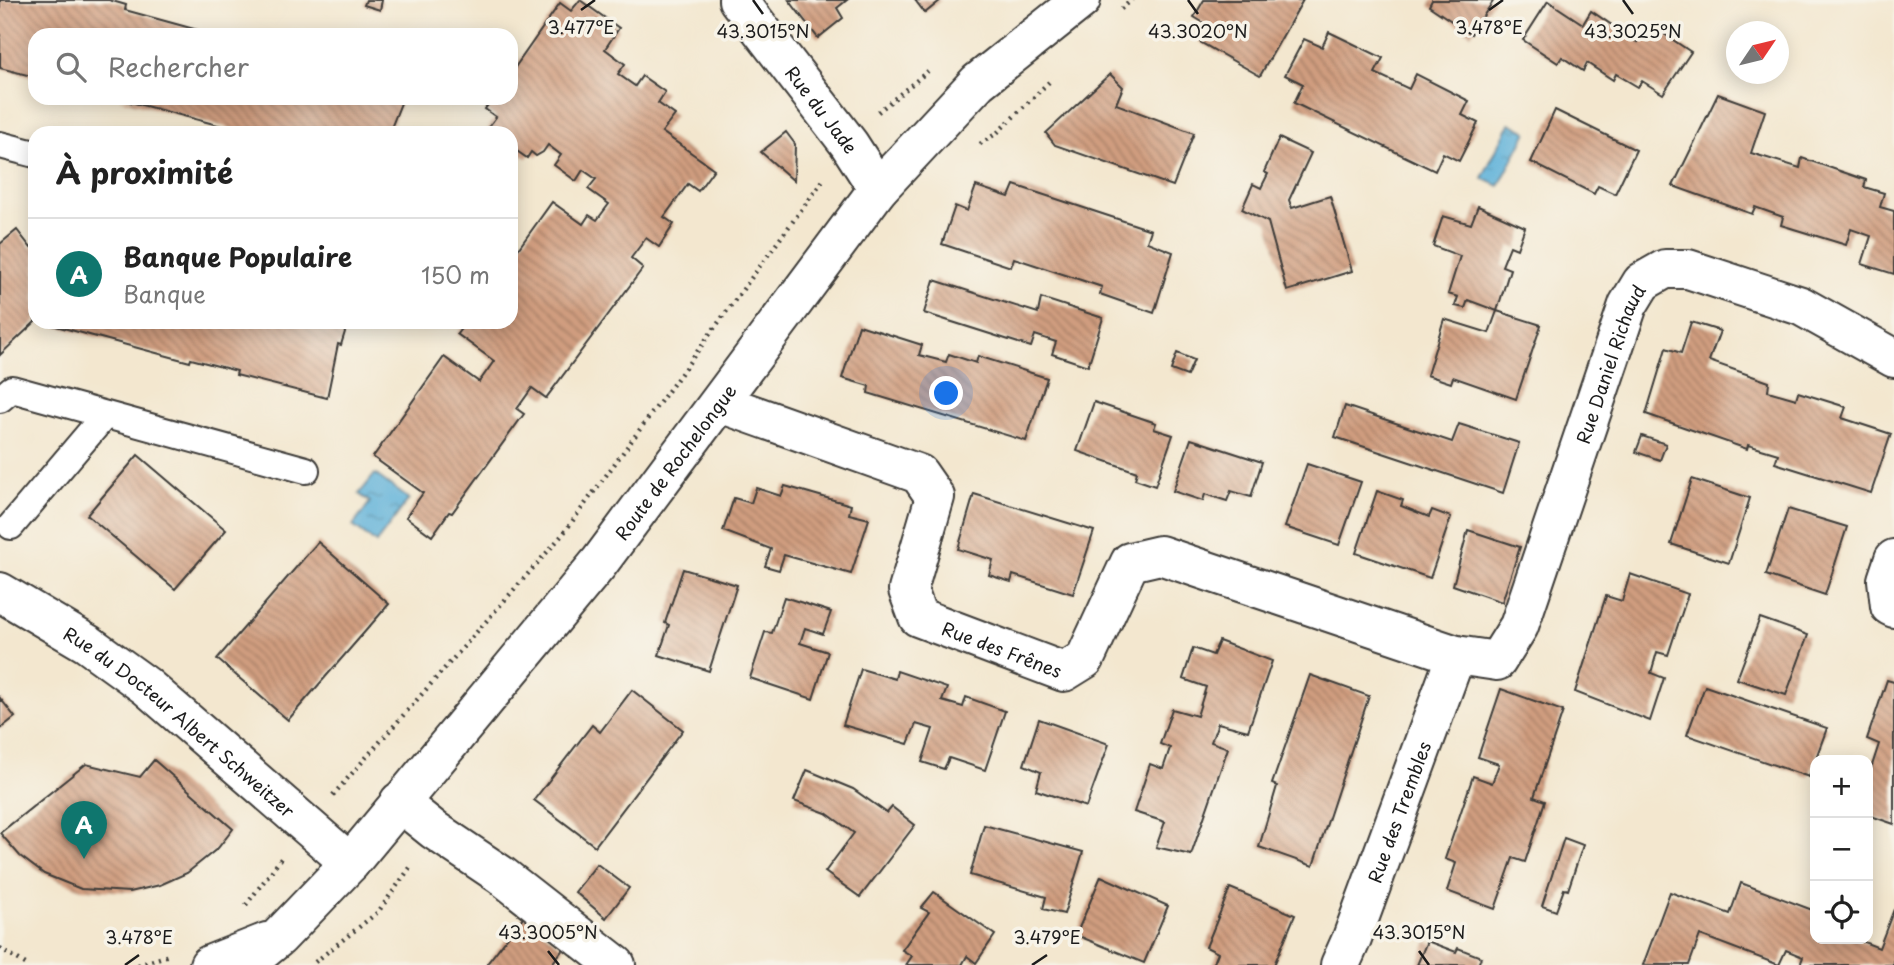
<!DOCTYPE html>
<html lang="fr">
<meta charset="utf-8">
<style>
:root{--surface:#fff;--page:#f6f6f6;--text:#222;--muted:#767676;--line:#e0e0e0;--accent:#0f766e}
body{margin:0;font-family:"Playpen Sans",sans-serif;background:var(--page);color:var(--text)}
.controls{position:absolute;right:21px;bottom:21px;display:grid;overflow:hidden;border-radius:14px;box-shadow:0 4px 18px #0003}
.controls button{width:63px;height:63px;display:grid;place-items:center;padding:0;border:0;border-bottom:2px solid var(--line);background:var(--surface);color:var(--text);font:35px sans-serif}
.compass{position:absolute;left:1726px;top:21px;width:63px;height:63px;border-radius:50%;background:var(--surface);box-shadow:0 4px 18px #0003;rotate:55deg}
.you{position:absolute;left:947px;top:394px;width:24px;height:24px;margin:-18px;border:5px solid #fff;border-radius:50%;background:#1a73e8;box-shadow:0 0 0 10px #1a73e833}
.badge{display:grid;place-items:center;width:46px;height:46px;border-radius:50%;background:var(--accent);color:#fff;font-size:23px;font-weight:700}
.pin{position:absolute;translate:-50% -58px;filter:drop-shadow(0 2px 4px #0008)}
.pin::after{content:'';position:absolute;top:37px;width:24px;height:21px;background:inherit;clip-path:polygon(0 0,100% 0,50% 100%)}
.list{margin:0;padding:0;list-style:none}
h2{display:flex;justify-content:space-between;align-items:center;height:91px;margin:0;padding:0 28px;font-size:30px}
h2 small{font-size:23px;font-weight:400;color:var(--muted)}
.list li{display:grid;grid-template-columns:46px 1fr auto;gap:21px;align-items:center;box-sizing:border-box;height:112px;padding:0 28px;border-top:2px solid var(--line)}
.list b{display:block;font-size:26px;white-space:nowrap}
.list p{margin:0;font-size:23px;white-space:nowrap;color:var(--muted)}
.list em{font-size:23px;font-style:normal;color:var(--muted)}
.icon{flex:none;width:38px;height:38px;fill:none;stroke:currentColor;stroke-width:2;stroke-linecap:round;stroke-linejoin:round}
.map{position:relative;flex:none;width:1894px;height:965px;overflow:hidden}
.search{position:absolute;background:var(--surface);box-shadow:0 4px 18px #0003;left:28px;top:28px;width:490px;height:77px;display:flex;align-items:center;gap:18px;box-sizing:border-box;padding:0 24px;border-radius:21px;color:var(--muted);font-size:26px}
.panel{position:absolute;background:var(--surface);box-shadow:0 4px 18px #0003;left:28px;top:126px;width:490px;height:203px;border-radius:21px}
.map>svg:first-child{display:block}
</style>
<div class="map">
<svg width="1894" height="965" viewBox="0 0 1894 965">
<defs>
<pattern id="water-ripples" width="26" height="14" patternUnits="userSpaceOnUse" patternTransform="scale(1.75)"><rect width="26" height="14" fill="#5db1d9"/><path d="M2 4q2-2 4 0t4 0M15 11q2-2 4 0t4 0" fill="none" stroke="#4c8faf"/></pattern>
<pattern id="building-back-hatch" width="6" height="6" patternUnits="userSpaceOnUse" patternTransform="scale(1.75)"><rect width="6" height="6" fill="#d09d7f"/><path d="M-1 5l2 2M0 0l6 6M5-1l2 2" fill="none" stroke="#a87f67"/></pattern>
</defs>
<rect width="100%" height="100%" fill="#f7f3e8"/>
<filter id="ink" filterUnits="userSpaceOnUse"><feTurbulence type="fractalNoise" baseFrequency=".0143" numOctaves="2"/><feDisplacementMap in="SourceGraphic" scale="14" xChannelSelector="R" yChannelSelector="G"/><feConvolveMatrix kernelMatrix="1 2 1 2 8 2 1 2 1" color-interpolation-filters="sRGB"/></filter>
<filter id="wash" filterUnits="userSpaceOnUse"><feTurbulence type="fractalNoise" baseFrequency=".00686" numOctaves="4" result="noise"/><feDisplacementMap in="SourceGraphic" scale="28" xChannelSelector="R" yChannelSelector="G"/><feGaussianBlur stdDeviation="1.57" result="paint"/><feColorMatrix in="noise" values="0 0 0 0 0 0 0 0 0 0 0 0 0 0 0 0 0 1.4 0 .05"/><feComposite in="paint" operator="in"/></filter>
<g filter="url(#wash)">
<rect width="100%" height="100%" fill="#f3e7cf"/>
<g fill="url(#water-ripples)" stroke="#3c667a" stroke-width="2">
<path d="M1510,123L1527,132L1499,186L1482,178Z"/>
<path d="M375,474L409,499L376,543L353,526L370,502L359,494Z"/>
</g>
<g id="blocks">
<g fill="url(#building-back-hatch)">
<path d="M0,0H109L126,5L125,10L216,35H35V77L0,68Z"/>
<path d="M366,0H382L380,10L364,5Z"/>
<path d="M580,0L619,28L605,49L625,64L618,74L635,86L642,76L665,92L658,103L675,115L662,132L714,169L698,191L688,184L664,217L674,224L659,247L646,238L631,258L643,268L546,398L532,388L517,409L524,414L452,513L449,512L432,536L406,517L423,493L373,457L444,357L479,382L494,361L457,334L466,322H511V259L552,202L583,224L589,215L597,220L609,204L588,189L596,179L583,170L576,181L554,165L561,155L548,145L543,152L536,156L531,152L527,158L511,147V133H492L487,129L496,117L485,109L493,98H511V73L560,3L571,11Z"/>
<path d="M789,0H847L837,8L843,18L818,38Z"/>
<path d="M915,0H941L925,13Z"/>
<path d="M1204,0H1303L1260,76L1200,42L1209,26L1194,17Z"/>
<path d="M1432,0H1494L1471,34L1429,6Z"/>
<path d="M1548,1L1583,24L1591,11L1637,42L1649,24L1691,52L1663,94L1642,81L1638,87L1616,74L1613,80L1587,63L1583,71L1562,57L1558,63L1523,40Z"/>
<path d="M1329,32L1383,58L1375,73L1409,89L1416,74L1469,101L1462,115L1478,123L1459,161L1443,153L1435,171L1294,103L1303,84L1285,75L1304,39L1322,47Z"/>
<path d="M1110,74L1123,87L1116,104L1194,133L1173,186L1055,145L1046,133Z"/>
<path d="M1718,94L1765,111L1751,153L1800,168L1802,158L1866,180L1864,187L1884,193L1880,207L1894,211V274L1862,264L1871,236L1851,229L1846,245L1781,225L1783,217L1755,207L1752,214L1673,186Z"/>
<path d="M403,98L389,133H262L249,130L248,133L119,99Z"/>
<path d="M1555,110L1636,150L1615,194L1598,186L1594,194L1531,162Z"/>
<path d="M786,132L795,144L794,181L761,152Z"/>
<path d="M1279,138L1311,153L1289,200L1292,208L1330,196L1352,271L1287,291L1268,222L1242,209L1253,184L1261,188L1268,174L1264,172Z"/>
<path d="M1014,185L1151,230L1147,242L1173,252L1154,313L1100,294L1102,287L1014,258L1011,267L942,244L955,206L967,211L976,186L1009,197Z"/>
<path d="M1478,206L1525,227L1517,249L1510,246L1502,266L1510,269L1497,311L1468,300L1465,308L1455,306L1458,297L1448,294L1460,256L1433,246L1443,216L1471,224Z"/>
<path d="M17,230L31,248L35,244V322L0,355V244Z"/>
<path d="M934,280L1038,313L1041,298L1103,318L1088,366L1052,354L1056,342L1035,335L1031,347L924,313Z"/>
<path d="M1497,311L1541,325L1516,399L1453,377L1451,383L1427,375L1444,319L1489,333Z"/>
<path d="M41,322H348L341,345L338,344L327,398L236,375L237,371L191,359L190,362Z"/>
<path d="M1691,322L1720,331L1709,361L1769,382L1768,391L1796,399L1798,392L1846,407L1842,418L1891,434L1871,493L1775,463L1778,454L1748,445L1747,449L1646,414L1666,348L1681,353Z"/>
<path d="M859,325L922,345L919,355L946,362L949,354L976,363L978,356L1047,378L1026,441L868,393L869,386L842,378Z"/>
<path d="M1177,353L1194,360L1187,376L1171,370Z"/>
<path d="M1094,402L1156,423L1154,429L1173,435L1155,486L1135,479L1137,472L1077,451Z"/>
<path d="M1345,406L1452,442L1459,424L1519,443L1503,493L1335,437Z"/>
<path d="M1642,436L1666,444L1660,460L1636,452Z"/>
<path d="M1191,439L1262,462L1251,497L1231,491L1227,501L1205,494L1203,501L1173,491Z"/>
<path d="M138,455L226,530L175,589L87,515Z"/>
<path d="M1307,464L1361,482L1339,545L1285,527Z"/>
<path d="M1692,479L1750,498L1729,563L1671,544Z"/>
<path d="M785,486L851,505L849,514L869,519L851,574L784,555L779,570L765,566L771,549L723,531L734,498L751,503L756,488L781,496Z"/>
<path d="M1377,491L1403,500L1401,506L1429,517L1432,510L1451,517L1430,578L1356,553Z"/>
<path d="M974,494L1094,531L1073,594L1013,575L1011,582L989,575L993,560L958,549Z"/>
<path d="M1788,509L1847,527L1825,595L1766,575Z"/>
<path d="M1468,530L1520,547L1502,602L1453,585Z"/>
<path d="M318,542L389,604L288,720L217,659Z"/>
<path d="M683,569L737,585L709,671L659,655L669,625L665,623Z"/>
<path d="M1630,574L1688,594L1668,655L1657,652L1651,673L1664,678L1650,721L1575,692L1606,596L1622,601Z"/>
<path d="M784,597L831,612L823,634L805,628L800,643L828,652L813,699L750,678L765,632L772,633Z"/>
<path d="M1760,618L1808,635L1786,695L1737,679Z"/>
<path d="M1219,641L1272,661L1248,731L1218,723L1211,742L1228,748L1191,855L1156,847L1165,822L1134,812L1150,764L1163,769L1170,748L1160,744L1172,709L1197,716L1206,687L1183,679L1193,648L1213,655Z"/>
<path d="M861,669L895,679L897,671L947,688L942,701L963,707L966,697L1005,711L985,770L949,758L944,769L922,762L933,729L916,724L908,744L843,725Z"/>
<path d="M1310,675L1369,696L1313,866L1259,847L1277,786L1272,784Z"/>
<path d="M1887,680L1894,682V824L1868,815V778L1879,744L1867,739Z"/>
<path d="M1705,686L1827,728L1809,777L1687,735Z"/>
<path d="M1501,689L1563,711L1534,797L1545,801L1525,862L1513,858L1495,909L1447,891L1456,863L1445,859L1473,776L1492,783L1499,764L1478,757Z"/>
<path d="M632,690L683,730L595,846L534,800L592,725L600,732Z"/>
<path d="M0,698L15,717L0,729Z"/>
<path d="M1039,719L1109,744L1086,807L1036,790L1041,772L1024,765Z"/>
<path d="M154,760L233,829L218,848L187,873L160,885L130,892L81,889L44,874L20,856L0,833L86,764L140,777Z"/>
<path d="M807,770L853,789L887,813L892,807L915,825L860,897L825,872L854,833L826,813L794,801Z"/>
<path d="M984,825L1083,852L1064,914L1043,909L1046,897L970,875Z"/>
<path d="M1564,838L1583,845L1568,890L1564,889L1556,911L1542,906Z"/>
<path d="M597,864L629,888L606,918L575,892Z"/>
<path d="M1101,876L1168,906L1144,963L1076,935Z"/>
<path d="M1741,883L1815,911V939H1856L1879,948L1894,909V965H1800L1803,957L1786,950L1779,965L1700,935L1689,965H1643L1670,892L1730,914Z"/>
<path d="M1230,888L1295,915L1274,965H1213L1218,953L1206,947Z"/>
<path d="M934,892L995,935L976,963L967,956L962,965H906L912,956L902,950L929,912L921,908Z"/>
<path d="M524,916L564,948L551,965H486Z"/>
<path d="M1427,941L1456,952L1458,948L1481,957L1478,965H1417Z"/>
</g>
</g>
</g>
<g filter="url(#ink)">
<use href="#blocks" fill-opacity="0" stroke="#3c3a37" stroke-width="2"/>
<g fill="none" stroke-linecap="round" stroke-linejoin="round">
<defs>
<g id="service">
<path d="M0,145L35,154"/>
<path d="M0,399L12,389L306,470"/>
<path d="M11,526L105,415"/>
</g>
<g id="minor">
<path id="s1" d="M738,0L849,144L878,189"/>
<path id="s2" d="M720,403L919,474L935,497L908,590L918,617L1064,672L1085,659L1130,562L1160,555L1456,655L1497,661L1519,626L1628,305L1642,282L1665,269H1688L1801,306L1894,358"/>
<path d="M1894,559L1887,580L1890,606L1894,608"/>
<path id="s3" d="M0,592L88,644L146,686L350,863"/>
<path d="M399,802L434,830L501,875L616,965"/>
<path id="s4" d="M1340,965L1352,938L1456,655"/>
</g>
<g id="secondary">
<path d="M209,965L267,942"/>
<path id="s5" d="M245,965L279,937L350,863L599,563L878,189L978,82L1081,0"/>
</g>
</defs>
<use href="#service" stroke="#3c3a37" stroke-width="30"/>
<use href="#minor" stroke="#3c3a37" stroke-width="42"/>
<use href="#secondary" stroke="#3c3a37" stroke-width="42"/>
<g stroke="#3c3a37" stroke-width="4.5" stroke-dasharray="2 5" stroke-linecap="butt">
<path d="M1121,9L1132,0"/>
<path d="M878,112L928,71"/>
<path d="M980,144L997,133L1049,82"/>
<path d="M333,795L563,534L824,179"/>
<path d="M246,905L283,856"/>
<path d="M0,948L27,965"/>
<path d="M315,962L378,912L412,865"/>
<path d="M138,965L169,955"/>
</g>
<use href="#service" stroke="#fff" stroke-width="26"/>
<use href="#minor" stroke="#fff" stroke-width="38"/>
<use href="#secondary" stroke="#fff" stroke-width="38"/>
</g>
</g>
<path fill="none" stroke="#1c1c1c" stroke-width="2.5" d="M753,0L763,14M1188,0L1198,14M1623,0L1633,14M581,10L595,0M1489,10L1503,0M548,951L559,965M1419,951L1429,965M125,965L139,955M1032,965L1047,955"/>
<g text-anchor="middle" dominant-baseline="central" stroke-width="7" stroke-linejoin="round" paint-order="stroke">
<g font-size="18" fill="#1c1c1c" stroke="#f7f3e8">
<text stroke="none"><textPath href="#s1" startOffset="138">Rue du Jade</textPath></text>
<text stroke="none"><textPath href="#s2" startOffset="1356">Rue Daniel Richaud</textPath></text>
<text stroke="none"><textPath href="#s5" startOffset="663">Route de Rochelongue</textPath></text>
<text stroke="none"><textPath href="#s2" startOffset="455">Rue des Frênes</textPath></text>
<text stroke="none"><textPath href="#s3" startOffset="222">Rue du Docteur Albert Schweitzer</textPath></text>
<text stroke="none"><textPath href="#s4" startOffset="164">Rue des Trembles</textPath></text>
</g>
</g>
<g font-size="18" text-anchor="middle" fill="#1c1c1c" stroke="#f7f3e8" stroke-width="7" stroke-linejoin="round" paint-order="stroke">
<text x="1489" y="34">3.478°E</text>
<text x="581" y="34">3.477°E</text>
<text x="763" y="38">43.3015°N</text>
<text x="1198" y="38">43.3020°N</text>
<text x="1633" y="38">43.3025°N</text>
<text x="548" y="939">43.3005°N</text>
<text x="1419" y="939">43.3015°N</text>
<text x="139" y="944">3.478°E</text>
<text x="1047" y="944">3.479°E</text>
</g>
</svg>
<div class="controls">
<button>+</button>
<button>−</button>
<button><svg class="icon" aria-label="locate" viewBox="0 0 24 24"><circle cx="12" cy="12" r="6"/><path d="M12 2v4M12 18v4M2 12h4M18 12h4"/></svg></button>
</div>
<svg class="compass" viewBox="-18 -18 36 36"><path d="M0-13l5 13h-10z" fill="#e53935"/><path d="M0 13l5-13h-10z" fill="#767676"/></svg>
<div class="you"></div>
<div class="pin badge" style="left:84px;top:859px">A</div>
<div class="search"><svg class="icon" aria-label="search" viewBox="0 0 24 24"><circle cx="10" cy="10" r="6"/><path d="M15 15l6 6"/></svg>Rechercher</div>
<section class="panel">
<h2>À proximité<small></small></h2>
<ul class="list">
<li><span class="badge">A</span><div><b>Banque Populaire</b><p>Banque</p></div><em>150 m</em></li>
</ul>
</section>
</div>
